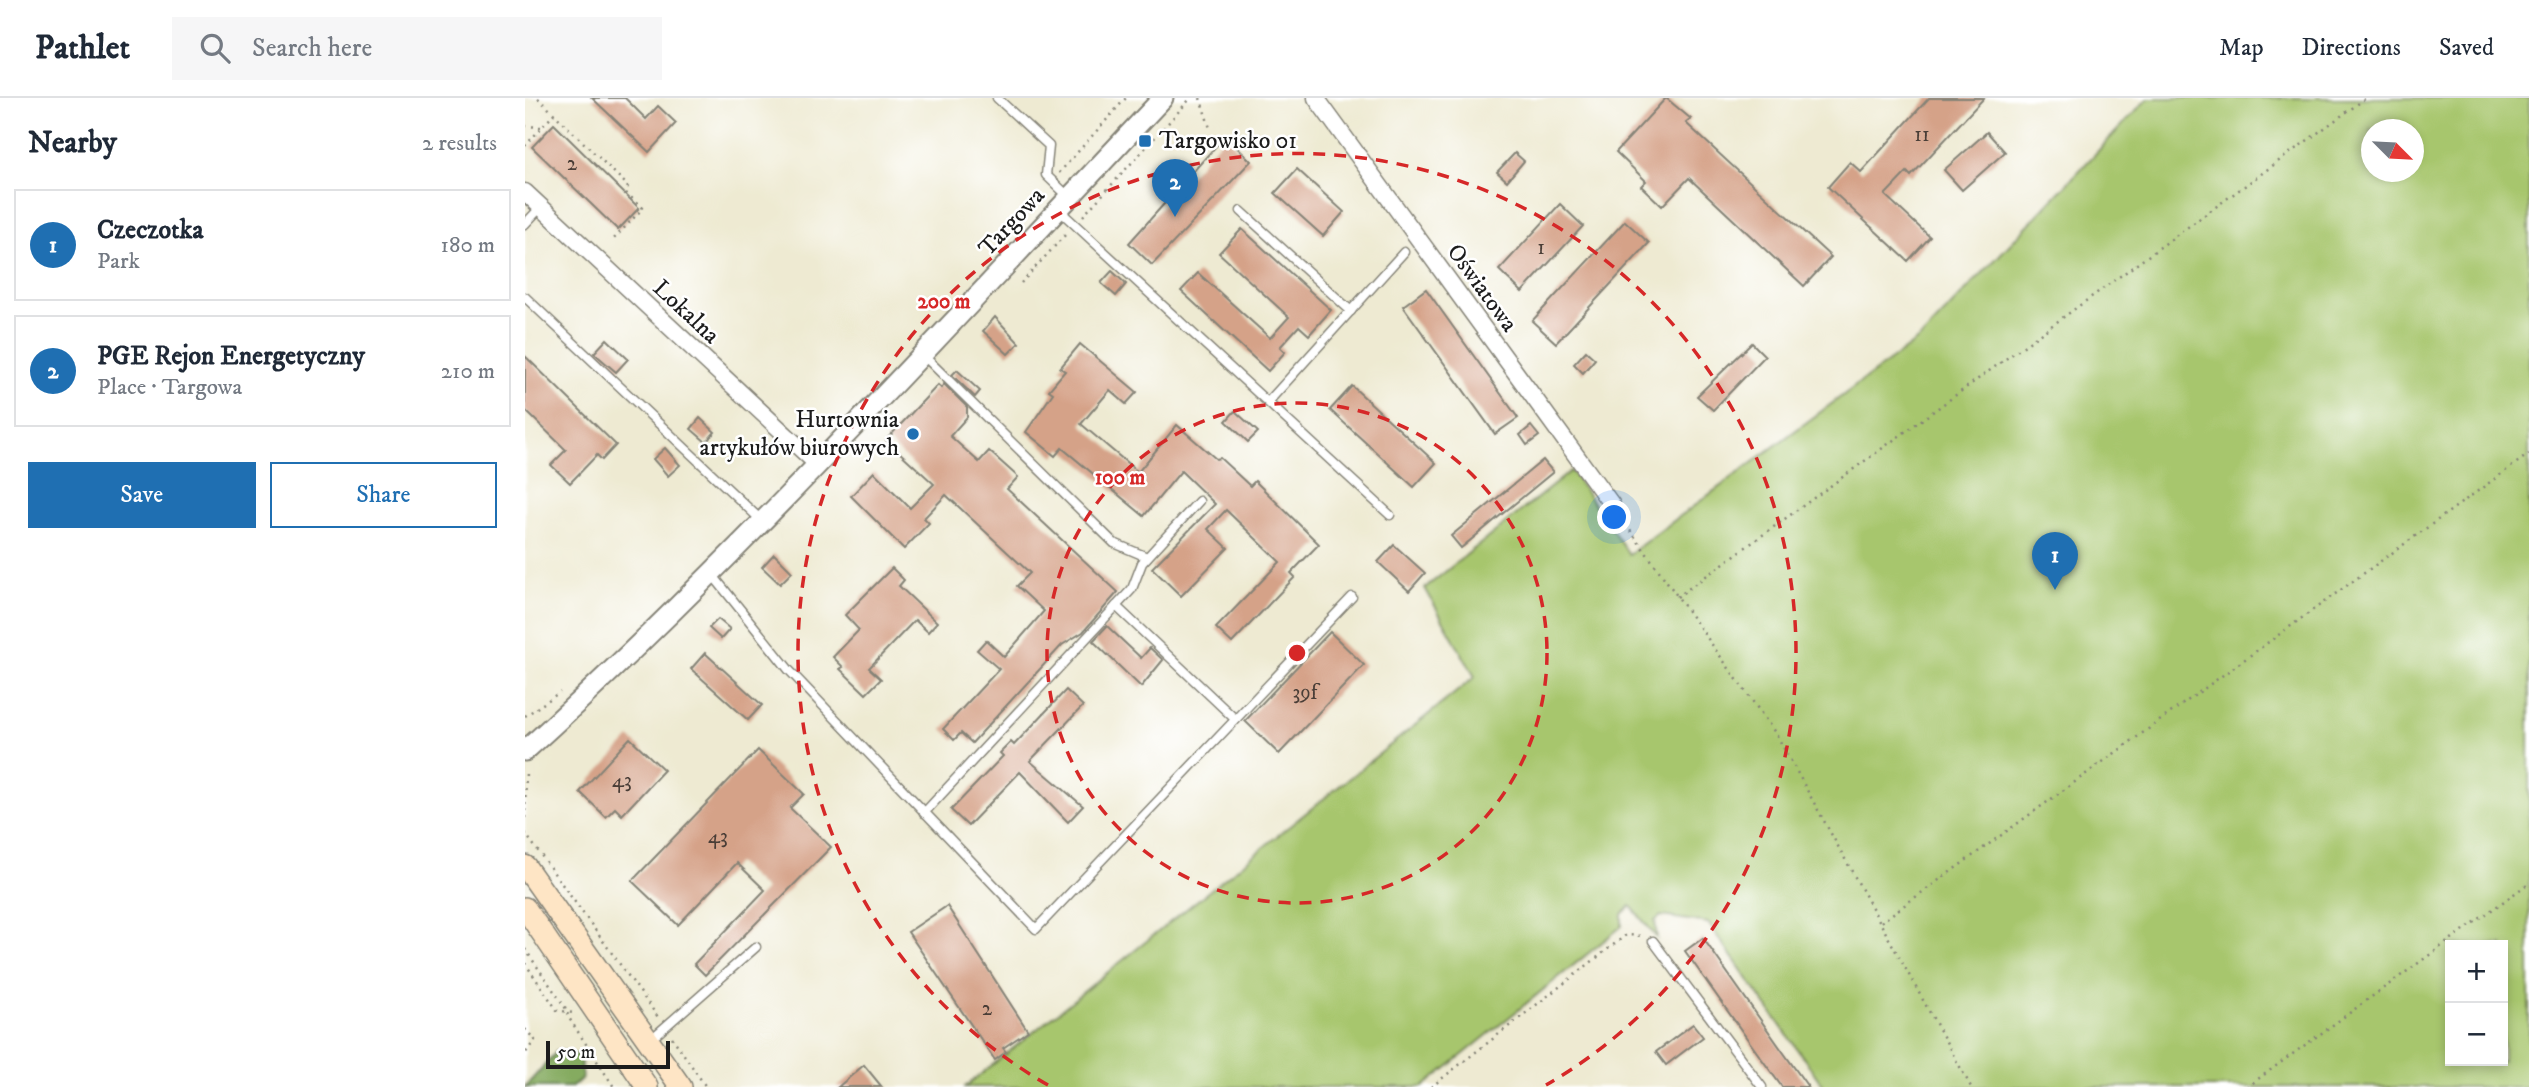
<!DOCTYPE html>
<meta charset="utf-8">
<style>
:root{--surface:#fff;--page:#f6f6f7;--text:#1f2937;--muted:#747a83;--line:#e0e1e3;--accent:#1f6fb2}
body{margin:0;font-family:"IM FELL DW Pica",serif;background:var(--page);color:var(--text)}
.controls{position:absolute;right:21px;bottom:21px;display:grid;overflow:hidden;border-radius:0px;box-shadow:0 4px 10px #0003}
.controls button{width:63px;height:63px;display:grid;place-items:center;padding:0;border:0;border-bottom:2px solid var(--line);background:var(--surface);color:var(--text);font:35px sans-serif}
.compass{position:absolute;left:1836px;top:21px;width:63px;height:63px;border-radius:50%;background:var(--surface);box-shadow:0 4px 10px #0003;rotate:114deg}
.scale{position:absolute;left:21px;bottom:18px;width:124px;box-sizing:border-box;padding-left:7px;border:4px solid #1c1c1c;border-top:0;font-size:19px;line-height:24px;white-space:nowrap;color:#1c1c1c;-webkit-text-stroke:5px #fff;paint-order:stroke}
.you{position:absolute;left:1090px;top:420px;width:24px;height:24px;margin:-18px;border:5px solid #fff;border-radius:50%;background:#1a73e8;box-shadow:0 0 0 10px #1a73e833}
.badge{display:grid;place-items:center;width:46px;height:46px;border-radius:50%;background:var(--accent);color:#fff;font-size:23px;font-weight:700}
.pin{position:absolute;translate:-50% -58px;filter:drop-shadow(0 2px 4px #0008)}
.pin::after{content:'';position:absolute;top:37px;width:24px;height:21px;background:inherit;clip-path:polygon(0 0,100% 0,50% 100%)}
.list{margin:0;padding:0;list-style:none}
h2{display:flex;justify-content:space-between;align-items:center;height:91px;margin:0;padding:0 28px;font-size:30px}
h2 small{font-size:23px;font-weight:400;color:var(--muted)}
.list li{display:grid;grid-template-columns:46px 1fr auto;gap:21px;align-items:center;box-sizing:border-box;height:112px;margin:0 14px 14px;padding:0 14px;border:2px solid var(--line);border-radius:0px}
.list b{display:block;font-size:26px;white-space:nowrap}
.list p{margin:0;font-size:23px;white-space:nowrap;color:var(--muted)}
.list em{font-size:23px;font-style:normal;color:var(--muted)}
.actions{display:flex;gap:14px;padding:21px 28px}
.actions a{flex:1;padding:16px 0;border:2px solid var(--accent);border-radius:0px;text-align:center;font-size:24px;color:var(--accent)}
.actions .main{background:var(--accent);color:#fff}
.icon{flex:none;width:38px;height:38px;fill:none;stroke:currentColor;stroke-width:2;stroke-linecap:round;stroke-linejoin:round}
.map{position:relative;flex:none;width:2004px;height:989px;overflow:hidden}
header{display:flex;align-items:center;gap:42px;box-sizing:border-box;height:98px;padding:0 35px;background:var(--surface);border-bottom:2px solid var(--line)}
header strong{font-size:33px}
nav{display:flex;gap:38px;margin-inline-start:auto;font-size:24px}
.search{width:490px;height:63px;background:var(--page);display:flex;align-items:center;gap:18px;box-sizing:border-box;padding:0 24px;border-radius:0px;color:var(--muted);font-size:26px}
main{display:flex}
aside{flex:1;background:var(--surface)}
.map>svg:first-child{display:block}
</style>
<header>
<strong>Pathlet</strong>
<div class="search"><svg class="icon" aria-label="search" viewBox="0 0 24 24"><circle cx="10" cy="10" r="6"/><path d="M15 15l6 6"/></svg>Search here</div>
<nav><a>Map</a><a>Directions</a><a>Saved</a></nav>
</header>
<main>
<aside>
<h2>Nearby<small>2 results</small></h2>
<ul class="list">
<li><span class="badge">1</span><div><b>Czeczotka</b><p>Park</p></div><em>180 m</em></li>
<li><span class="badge">2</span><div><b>PGE Rejon Energetyczny</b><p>Place · Targowa</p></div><em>210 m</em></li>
</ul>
<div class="actions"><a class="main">Save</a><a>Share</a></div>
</aside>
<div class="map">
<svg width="2004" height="989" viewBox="0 0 2004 989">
<rect width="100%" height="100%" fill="#fff"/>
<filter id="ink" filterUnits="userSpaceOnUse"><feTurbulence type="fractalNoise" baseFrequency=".0143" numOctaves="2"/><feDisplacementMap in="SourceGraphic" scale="14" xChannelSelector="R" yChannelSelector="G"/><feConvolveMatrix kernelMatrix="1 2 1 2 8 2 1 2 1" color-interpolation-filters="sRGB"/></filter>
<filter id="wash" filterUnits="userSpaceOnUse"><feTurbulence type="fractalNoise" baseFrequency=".00686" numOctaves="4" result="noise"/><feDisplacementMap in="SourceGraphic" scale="28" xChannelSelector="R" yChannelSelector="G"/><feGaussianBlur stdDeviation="1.57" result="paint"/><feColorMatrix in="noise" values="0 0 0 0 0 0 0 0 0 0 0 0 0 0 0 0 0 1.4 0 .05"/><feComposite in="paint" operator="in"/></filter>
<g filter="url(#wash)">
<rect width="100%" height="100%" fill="#eeead2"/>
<path fill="#a7c66d" stroke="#627144" stroke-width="2" fill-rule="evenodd" d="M1623,0H2004V989H1299L1183,825L1136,818L1130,823L1132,840L1106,808L1097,816V828L898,989H440L950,579L900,490L1046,373L1104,456L1398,238ZM1846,32H1888V74H1846ZM1925,847H1978V963H1925Z"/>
<path fill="#85ab60" stroke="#50643e" stroke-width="2" d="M33,952L56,958L57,980L47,989H0Z"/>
<g id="blocks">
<g fill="#d5a288">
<path d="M67,0H100L121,21L133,8L151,25L124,54Z"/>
<path d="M1141,0L1166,21L1161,25L1306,159L1279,188L1164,80L1137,108L1116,88L1121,83L1091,54Z"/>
<path d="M1404,0H1459L1386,78L1382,74L1360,97L1405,139L1383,163L1303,89L1325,64L1336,74Z"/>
<path d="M29,26L114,110L93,132L7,49Z"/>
<path d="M1462,34L1480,54L1437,92L1419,72Z"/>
<path d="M700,38L726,63L627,167L604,145Z"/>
<path d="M990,55L999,63L982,83L972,74Z"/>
<path d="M772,71L819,114L798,138L750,95Z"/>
<path d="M1035,106L1058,128L997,194L974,172Z"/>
<path d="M1100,123L1124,145L1031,245L1007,223Z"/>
<path d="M717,131L806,212L784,237L774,228L755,249L760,254L743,273L656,193L673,175L745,240L764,219L694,155Z"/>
<path d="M587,173L601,186L591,198L576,185Z"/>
<path d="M901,191L993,320L970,336L878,208Z"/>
<path d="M470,219L494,245L483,256L458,233Z"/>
<path d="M82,241L103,261L91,274L69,255Z"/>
<path d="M1227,245L1240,258L1188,312L1172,298Z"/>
<path d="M555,246L612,294L601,306L585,292L556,326L613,374L652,327L691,361L695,360L725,388L730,383L794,446L766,475L770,479L707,545L691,530L755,464L701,412L683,431L703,450L656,498L627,470L690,406L656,373L619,418L537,350L530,358L501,334L528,295L524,292L540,273L535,270Z"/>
<path d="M1061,253L1070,261L1058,275L1049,266Z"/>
<path d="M0,258L91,347L77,362L72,357L45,385L26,367L41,352L0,312Z"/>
<path d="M432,272L455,293L450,299L427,277Z"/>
<path d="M419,286L442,309V319L425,338L454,364L464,353L493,379L482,391L593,494L558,534L537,547L447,645L436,635L429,642L418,631L474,571L452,552L461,542L479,559L519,513L492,488L505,475L421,397L399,420L404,425L379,451L326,398L349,374L385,410L409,386L361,342L413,287L416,290Z"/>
<path d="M827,288L911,365L889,389L805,312Z"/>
<path d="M710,313L733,334L723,344L701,323Z"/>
<path d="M175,320L190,334L181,344L166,331Z"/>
<path d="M1006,328L1014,338L1002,347L995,337Z"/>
<path d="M140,350L155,367L143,378L128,361Z"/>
<path d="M1018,362L1028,374L936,450L926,438Z"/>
<path d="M869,447L900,475L884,493L853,464Z"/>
<path d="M249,456L267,474L255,486L237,469Z"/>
<path d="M367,470L379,482L374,488L412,524L403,534L390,522L344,570L356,581L341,596L315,571L318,569L308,559L334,532L320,517Z"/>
<path d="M193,521L205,531L196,541L184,530Z"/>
<path d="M582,528L616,560L625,550L638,562L616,589L568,543Z"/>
<path d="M805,534L839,567L754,656L720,623Z"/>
<path d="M180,555L237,607L223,622L166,571Z"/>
<path d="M541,592L558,608L505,663L558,708L543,724L495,674L443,728L426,712L478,658L475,655L486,644L489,647Z"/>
<path d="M105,640L139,672L97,717L90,710L81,719L55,694Z"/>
<path d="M233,652L279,696L265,710L306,749L180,877L169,866L240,792L212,765L153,827L107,783Z"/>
<path d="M422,808L503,933L478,950L481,954L470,962L383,834Z"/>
<path d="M1178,840L1256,951L1283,989H1257L1231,953L1160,853Z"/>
<path d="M1168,926L1178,939L1141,967L1131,954Z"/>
<path d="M339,967L357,989H313Z"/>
</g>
</g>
</g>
<g filter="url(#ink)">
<use href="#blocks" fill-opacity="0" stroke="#858377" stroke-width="2"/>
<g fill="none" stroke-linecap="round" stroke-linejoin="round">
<defs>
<g id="service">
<path d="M472,0L524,48L521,77L544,99"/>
<path d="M533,111L865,417"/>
<path d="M716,113L826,213"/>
<path d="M0,126L16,109"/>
<path d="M0,199L237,423"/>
<path d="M399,258L589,445L622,459"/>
<path d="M743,304L879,154"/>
<path d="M186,475L264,572L511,831L827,499"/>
<path d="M591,508L711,622"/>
<path d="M399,715L607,491L617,465L674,403"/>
<path d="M1128,843L1237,989"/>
<path d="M124,943L231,849"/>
</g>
<g id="minor">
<path d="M791,0L1087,407"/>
<path d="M0,94L292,366"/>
</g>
<path id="tertiary" d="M0,653C225,449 429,221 638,0"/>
<g id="secondary">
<path d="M0,768L156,989"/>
<path d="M0,810L122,989"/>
</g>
</defs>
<use href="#service" stroke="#858377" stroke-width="11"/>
<use href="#minor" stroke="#858377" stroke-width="19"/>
<use href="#tertiary" stroke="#858377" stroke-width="23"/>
<use href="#secondary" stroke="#858377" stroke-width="24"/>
<g stroke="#858377" stroke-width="2.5" stroke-dasharray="2 5" stroke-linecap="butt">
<path d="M13,0L103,88L101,95L118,110L86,144"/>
<path d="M675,0L685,30"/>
<path d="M0,28L16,29"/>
<path d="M0,48L29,16"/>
<path d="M534,75L601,0"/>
<path d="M558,118L666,0"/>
<path d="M496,185L541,136"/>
<path d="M1097,421L1251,636L1446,989"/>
<path d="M1152,499L1841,0"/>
<path d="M0,618L35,594"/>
<path d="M0,720L1,671"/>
<path d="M0,735L133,919"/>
<path d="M1356,824L2004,356"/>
<path d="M0,851L40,909L44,920L89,989"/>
<path d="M0,865L32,912L48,915"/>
<path d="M0,931L10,942L0,956"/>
<path d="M147,939L181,989"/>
<path d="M906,989L1101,837L1119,838"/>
<path d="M1722,989L2004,785"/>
</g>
<use href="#service" stroke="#fff" stroke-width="8"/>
<use href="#minor" stroke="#fff" stroke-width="16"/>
<use href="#tertiary" stroke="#fff" stroke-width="19"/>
<use href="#secondary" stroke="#fee5c5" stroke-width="21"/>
</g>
</g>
<g fill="none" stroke="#d62828" stroke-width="3.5" stroke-dasharray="12 9">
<circle cx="772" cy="555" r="250"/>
<path d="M523 987A499 499 0 1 1 1021 987"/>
</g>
<g fill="#1f6fb2" stroke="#fff" stroke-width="2.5">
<rect x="613" y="36" width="14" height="14" rx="3.5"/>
<circle cx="388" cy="336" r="7"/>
</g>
<g text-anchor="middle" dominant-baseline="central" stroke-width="5" stroke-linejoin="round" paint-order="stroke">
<g font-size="21" fill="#4a3e37">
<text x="1397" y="37">11</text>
<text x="47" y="66">2</text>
<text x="1016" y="150">1</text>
<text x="780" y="595">39f</text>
<text x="97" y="683">43</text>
<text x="193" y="739">43</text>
<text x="462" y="911">2</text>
</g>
<g font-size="24" fill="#1c1c1c" stroke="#fff" text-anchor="start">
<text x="634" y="43">Targowisko 01</text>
<text x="374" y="322" text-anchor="end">Hurtownia<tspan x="374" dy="28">artykułów biurowych</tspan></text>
</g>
<g font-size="24" fill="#1c1c1c" stroke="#fff">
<text transform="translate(487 124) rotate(-47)">Targowa</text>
<text transform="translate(957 190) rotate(54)">Oświatowa</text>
<text transform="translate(161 214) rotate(43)">Lokalna</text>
</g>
</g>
<circle cx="772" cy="555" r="10" fill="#d62828" stroke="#fff" stroke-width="3.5"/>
<g font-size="21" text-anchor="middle" font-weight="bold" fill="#d62828" stroke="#fff" stroke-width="5" stroke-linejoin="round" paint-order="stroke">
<text x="419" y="210">200 m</text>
<text x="595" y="386">100 m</text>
</g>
</svg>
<div class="controls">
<button>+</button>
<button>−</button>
</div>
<svg class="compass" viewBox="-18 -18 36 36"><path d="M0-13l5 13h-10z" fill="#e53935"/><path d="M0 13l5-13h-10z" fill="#747a83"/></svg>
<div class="scale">50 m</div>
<div class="you"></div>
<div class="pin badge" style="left:1530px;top:492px">1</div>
<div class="pin badge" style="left:650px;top:119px">2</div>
</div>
</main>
